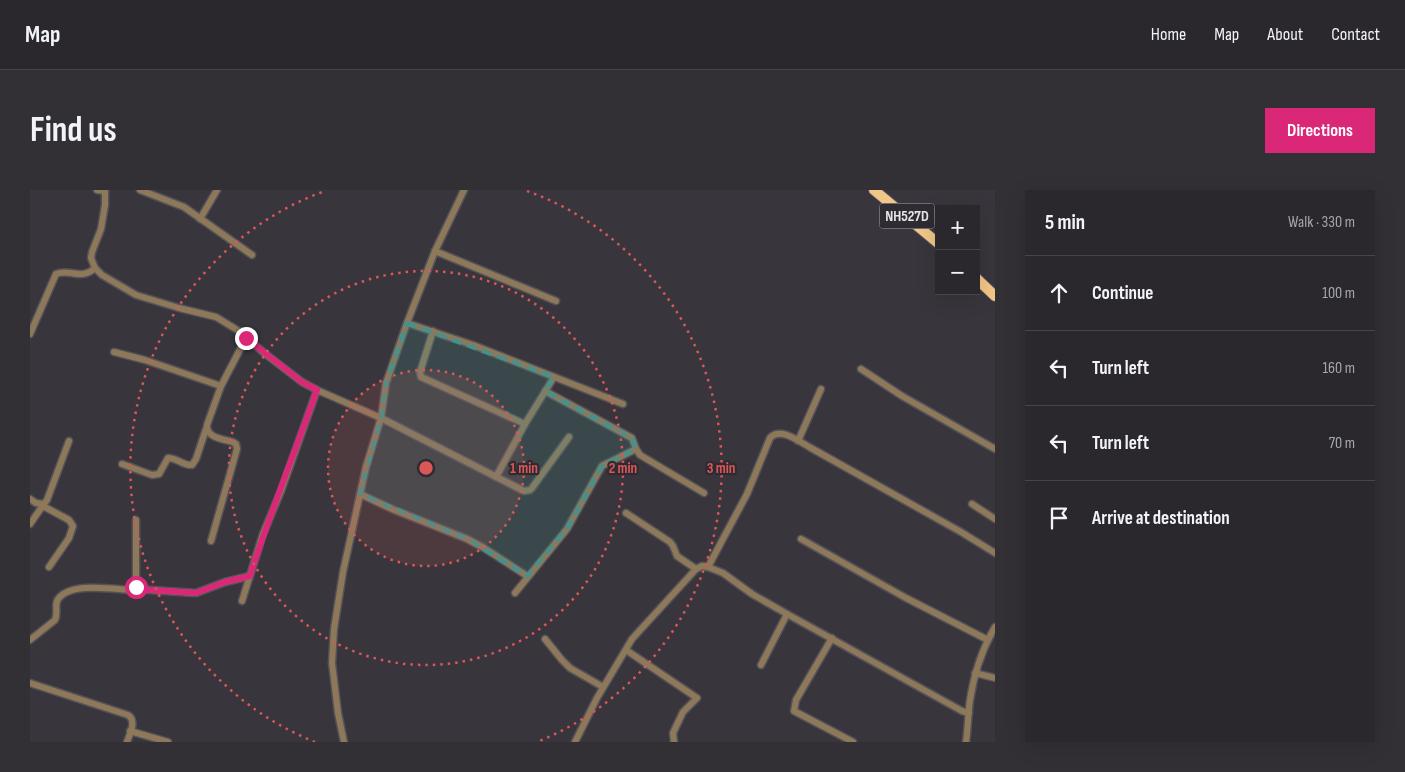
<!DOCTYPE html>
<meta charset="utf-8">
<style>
:root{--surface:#2a282d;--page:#323035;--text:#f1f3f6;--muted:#a5a6aa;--line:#464449;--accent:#db2777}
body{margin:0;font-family:"Sofia Sans Condensed",sans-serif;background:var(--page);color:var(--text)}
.controls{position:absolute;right:15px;top:15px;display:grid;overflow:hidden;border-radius:0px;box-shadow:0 5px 20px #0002}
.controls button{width:45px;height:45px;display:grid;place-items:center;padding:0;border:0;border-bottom:1px solid var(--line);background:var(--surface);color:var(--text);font:25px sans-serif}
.stop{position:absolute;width:15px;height:15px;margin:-11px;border:4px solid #db2777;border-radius:50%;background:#fff}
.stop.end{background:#db2777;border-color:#fff;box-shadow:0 1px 5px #0008}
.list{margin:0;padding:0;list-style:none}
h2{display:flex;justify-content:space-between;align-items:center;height:65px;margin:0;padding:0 20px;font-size:21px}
h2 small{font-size:16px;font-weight:400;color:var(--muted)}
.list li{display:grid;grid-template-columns:32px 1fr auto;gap:15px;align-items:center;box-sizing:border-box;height:75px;padding:0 20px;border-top:1px solid var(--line)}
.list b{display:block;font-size:19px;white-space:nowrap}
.list em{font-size:16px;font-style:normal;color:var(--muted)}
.icon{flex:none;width:28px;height:28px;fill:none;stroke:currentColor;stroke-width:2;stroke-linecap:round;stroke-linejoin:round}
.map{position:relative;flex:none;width:965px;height:552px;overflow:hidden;border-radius:0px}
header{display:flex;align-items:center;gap:30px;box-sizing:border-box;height:70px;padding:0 25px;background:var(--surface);border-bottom:1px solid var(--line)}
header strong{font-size:24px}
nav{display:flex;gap:28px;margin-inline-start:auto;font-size:18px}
.intro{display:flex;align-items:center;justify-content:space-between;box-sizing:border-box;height:120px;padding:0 30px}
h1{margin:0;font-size:35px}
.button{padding:12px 22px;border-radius:0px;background:var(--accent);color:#fff;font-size:18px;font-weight:700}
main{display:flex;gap:30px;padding:0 30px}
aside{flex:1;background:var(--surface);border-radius:0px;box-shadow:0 5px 20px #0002}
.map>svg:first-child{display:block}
</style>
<header>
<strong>Map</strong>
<nav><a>Home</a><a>Map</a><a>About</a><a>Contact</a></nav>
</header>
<div class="intro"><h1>Find us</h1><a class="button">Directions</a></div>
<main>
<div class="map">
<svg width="965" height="552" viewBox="0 0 965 552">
<rect width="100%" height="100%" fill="#38363c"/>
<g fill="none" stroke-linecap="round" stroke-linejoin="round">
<defs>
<g id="minor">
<path d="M67,0L75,1"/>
<path d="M75,0V15L71,39L62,62L61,68L65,78L72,85L106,105L149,118L186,127L209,141L233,162L272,192L287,200L351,228L494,301L500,300L502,298L539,247"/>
<path d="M110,0L154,17L222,65"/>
<path d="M170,29L187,0"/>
<path d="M405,61L526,111"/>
<path d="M377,133L443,155L593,214"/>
<path d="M403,141L390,182L391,187L495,234"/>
<path d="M0,144L26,84C40,78 51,91 65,78"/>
<path d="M84,162L115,170L191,196"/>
<path d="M831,179L872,206L965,259"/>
<path d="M515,201L602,248L606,259L610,265L674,303"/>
<path d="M768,251L791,199"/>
<path d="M92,274L122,285L129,284L138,268C147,268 154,276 162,275L166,269L176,239"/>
<path d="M466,287L495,234L524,187"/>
<path d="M330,304L362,319L437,349L454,358L497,386"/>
<path d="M0,309L6,313L14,314L17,310L39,251"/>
<path d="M942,314L965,329"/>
<path d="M13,316L39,330L43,336L39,348L19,377"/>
<path d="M596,323L640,352L643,356L647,366L666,379"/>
<path d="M0,334L14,314"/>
<path d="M771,349L876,408L958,450"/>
<path d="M181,351L207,259L206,254L203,252C193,249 176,248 177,235L191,196L216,148"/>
<path d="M678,377L717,304L740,248C750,236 770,252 781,258L931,342L965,363"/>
<path d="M105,399L166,403L195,392L220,386"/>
<path d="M485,403L537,339L572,276L606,259"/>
<path d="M212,411L233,344L251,301L287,200"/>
<path d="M802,448L766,510L764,521L823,552"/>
<path d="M515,449L532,470L540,478L573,497"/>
<path d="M0,450L25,430C28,424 25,417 27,411C37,391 83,399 101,400L105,399L106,394V330"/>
<path d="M596,460L667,508L653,522L643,543L644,552"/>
<path d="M731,475L757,424"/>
<path d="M945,483L965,488"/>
<path d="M0,493L98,525C107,531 100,543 97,552"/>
<path d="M100,541L138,552"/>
<path d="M314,552L308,523L302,473L304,439L313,382L336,277L351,228L356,193L377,133L405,61L434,0"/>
<path d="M545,552L567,508L602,449L666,379L672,376L678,377L693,383L722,404L757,424L932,521L939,523"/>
<path d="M936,552C938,538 938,524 940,510C944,484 952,459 965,437"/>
</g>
<g id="trunk">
<path d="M844,0L909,54"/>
<path d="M946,88L965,106"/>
</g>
</defs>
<use href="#minor" stroke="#545258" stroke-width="9"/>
<use href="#trunk" stroke="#545258" stroke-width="12"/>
<use href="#minor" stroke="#8e785a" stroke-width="6"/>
<use href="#trunk" stroke="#f1c686" stroke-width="10"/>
</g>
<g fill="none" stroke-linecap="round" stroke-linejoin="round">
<path stroke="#db2777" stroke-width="6" d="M106,397L105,399L166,403L195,392L220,386C240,323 265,262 287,200L272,192L216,148"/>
</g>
<path fill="#45928c" fill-opacity="0.2" stroke="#45928c" stroke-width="4" stroke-dasharray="10 6" stroke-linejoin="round" d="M377,133L524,187L515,201L602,248L606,259L572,276L537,339L497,386L437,349L330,304L351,228L356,193Z"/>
<circle cx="396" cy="278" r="98" fill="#da5758" fill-opacity=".12"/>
<g fill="none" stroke="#da5758" stroke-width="2.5" stroke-dasharray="2.5 5">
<circle cx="396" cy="278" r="98"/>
<circle cx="396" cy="278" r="197"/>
<path d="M285 552A295 295 0 0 1 295 1M497 1A295 295 0 0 1 507 552"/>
</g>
<g text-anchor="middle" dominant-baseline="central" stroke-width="4.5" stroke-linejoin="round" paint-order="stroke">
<rect fill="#2e2b32" stroke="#afacb1" stroke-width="1" x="849.5" y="13.5" width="55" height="25" rx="4"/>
<g font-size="15" font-weight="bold" fill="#e6e4e8">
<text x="877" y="26">NH527D</text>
</g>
</g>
<circle cx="396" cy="278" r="8" fill="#da5758" stroke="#2e2b32" stroke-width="2.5"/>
<g font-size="15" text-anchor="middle" font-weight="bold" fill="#da5758" stroke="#2e2b32" stroke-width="4.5" stroke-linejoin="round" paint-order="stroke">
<text x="494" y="283">1 min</text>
<text x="593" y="283">2 min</text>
<text x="691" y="283">3 min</text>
</g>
</svg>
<div class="controls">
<button>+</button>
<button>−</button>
</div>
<div class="stop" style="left:106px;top:397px"></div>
<div class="stop end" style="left:216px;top:148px"></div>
</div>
<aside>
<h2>5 min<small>Walk · 330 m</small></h2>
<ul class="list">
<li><svg class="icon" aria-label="ahead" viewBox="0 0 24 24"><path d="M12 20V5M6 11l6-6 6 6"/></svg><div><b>Continue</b></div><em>100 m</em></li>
<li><svg class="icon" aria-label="left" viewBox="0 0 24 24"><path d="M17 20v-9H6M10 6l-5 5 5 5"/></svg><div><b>Turn left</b></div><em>160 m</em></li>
<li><svg class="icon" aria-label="left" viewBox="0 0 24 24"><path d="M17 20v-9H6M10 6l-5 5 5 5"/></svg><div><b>Turn left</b></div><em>70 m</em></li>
<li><svg class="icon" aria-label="arrive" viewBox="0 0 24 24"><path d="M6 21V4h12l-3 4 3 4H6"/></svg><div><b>Arrive at destination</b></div></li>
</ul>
</aside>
</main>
